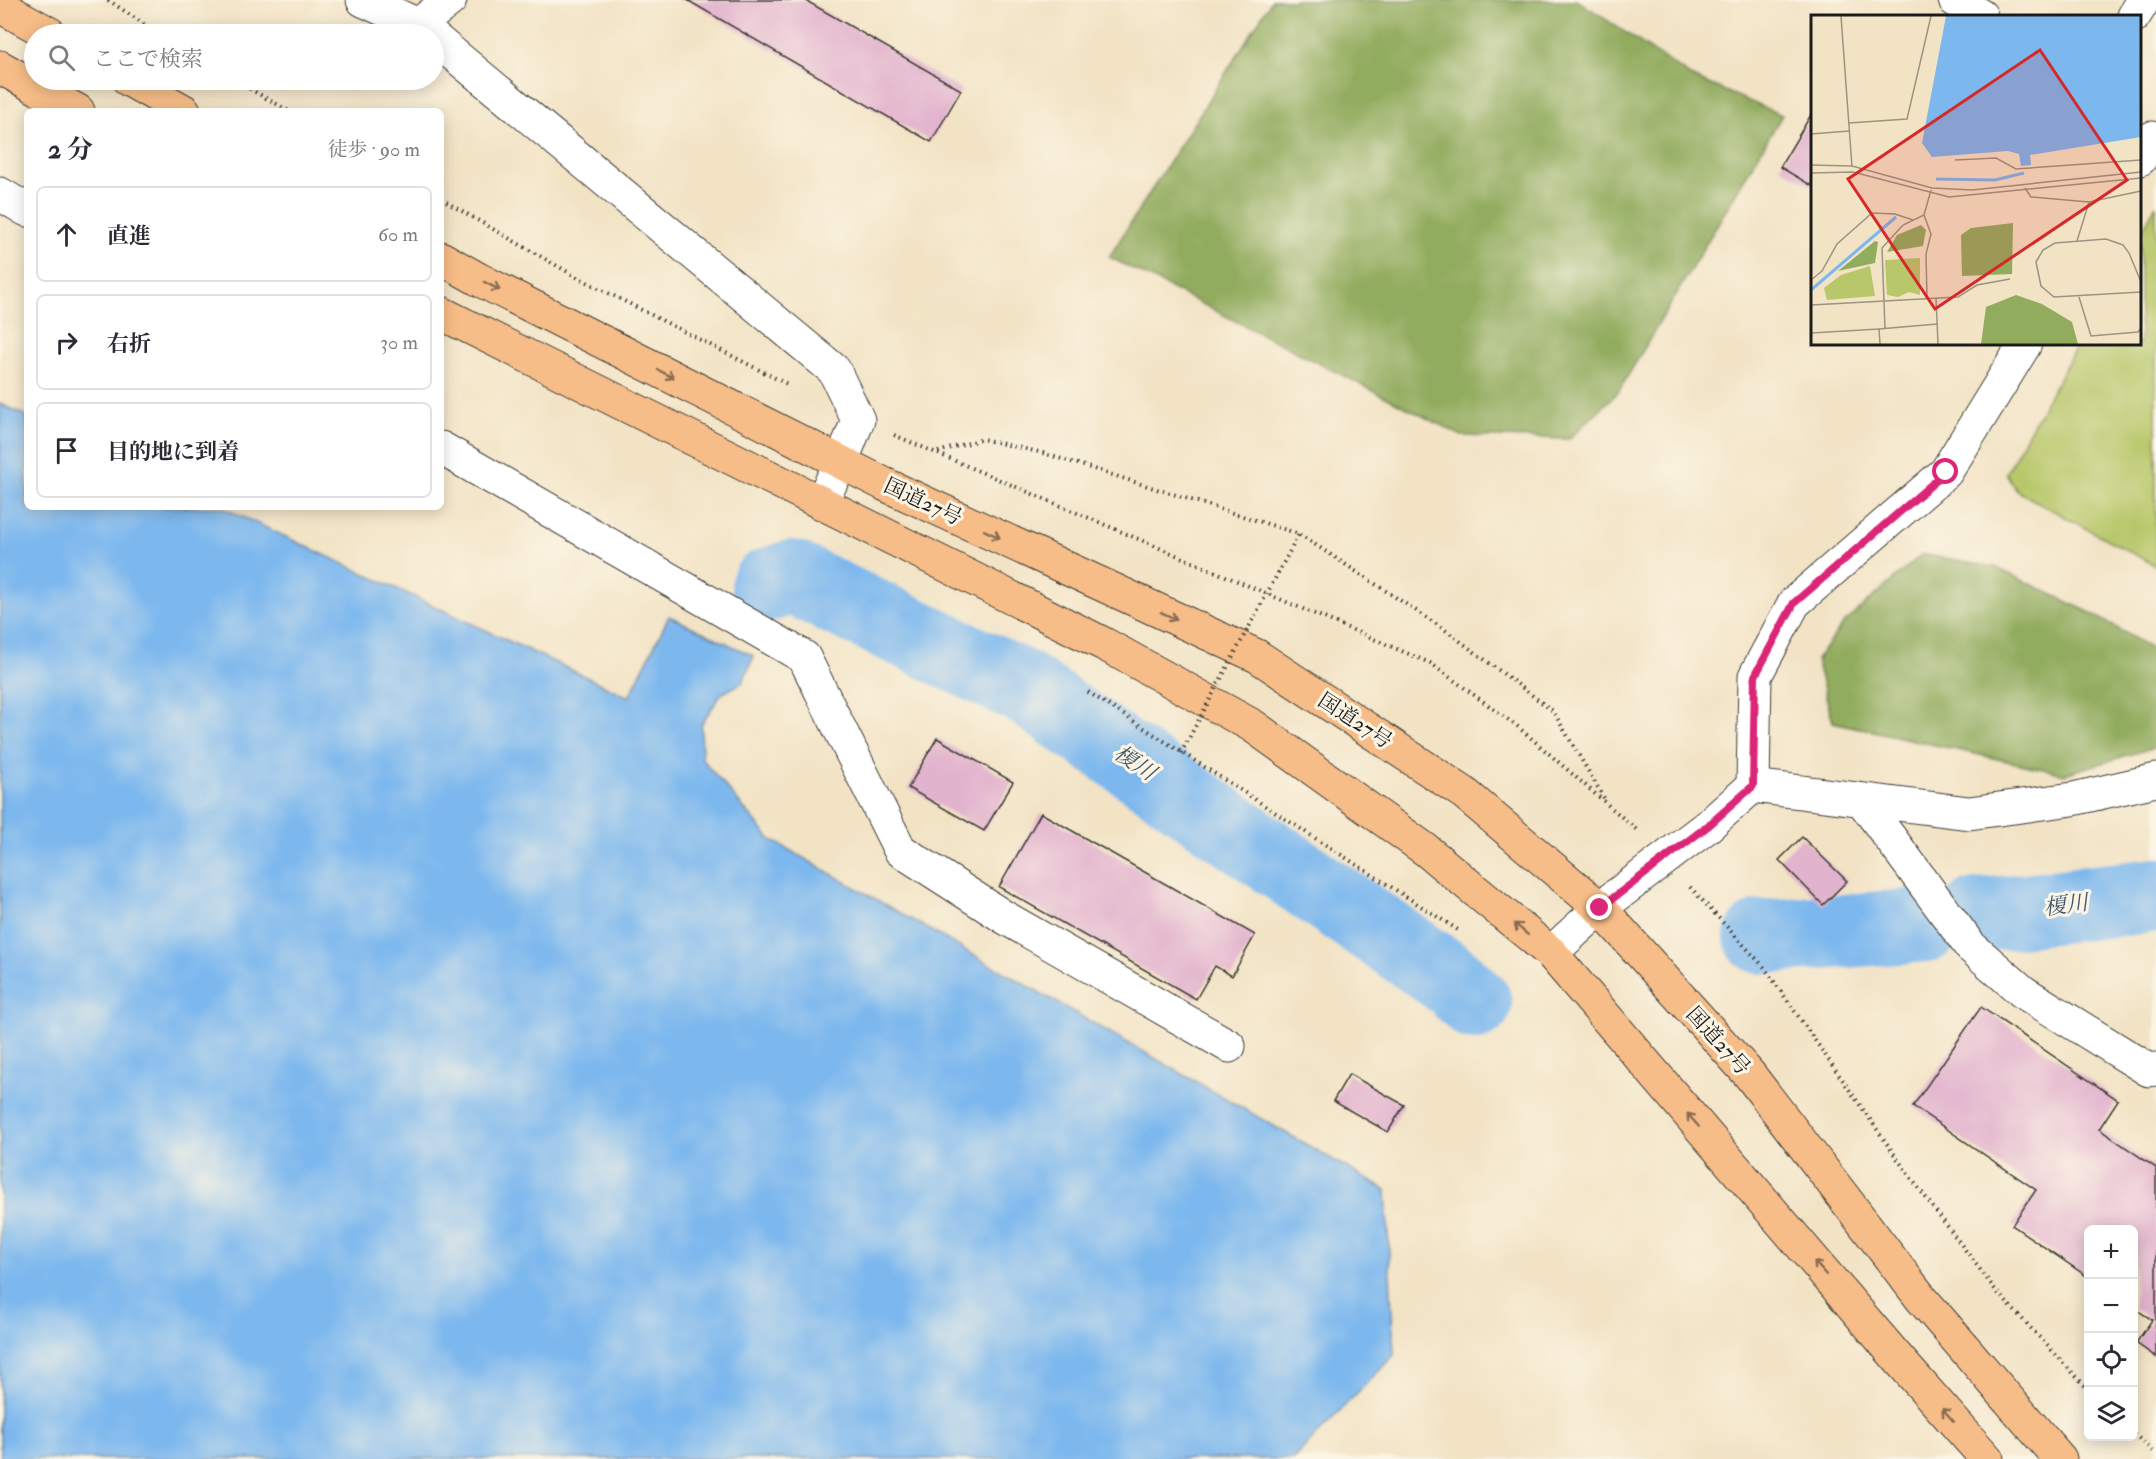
<!DOCTYPE html>
<html lang="ja">
<meta charset="utf-8">
<style>
:root{--surface:#fff;--page:#f7f7f7;--text:#2b2b33;--muted:#7c7c81;--line:#e1e1e2}
body{margin:0;font-family:"IM FELL Double Pica","Noto Serif JP",serif;background:var(--page);color:var(--text)}
.controls{position:absolute;right:18px;bottom:18px;display:grid;overflow:hidden;border-radius:9px;box-shadow:0 3px 15px #0003}
.controls button{width:54px;height:54px;display:grid;place-items:center;padding:0;border:0;border-bottom:2px solid var(--line);background:var(--surface);color:var(--text);font:30px sans-serif}
.stop{position:absolute;width:18px;height:18px;margin:-14px;border:4px solid #db2777;border-radius:50%;background:#fff}
.stop.end{background:#db2777;border-color:#fff;box-shadow:0 2px 6px #0008}
.list{margin:0;padding:0;list-style:none}
h2{display:flex;justify-content:space-between;align-items:center;height:78px;margin:0;padding:0 24px;font-size:26px}
h2 small{font-size:20px;font-weight:400;color:var(--muted)}
.list li{display:grid;grid-template-columns:39px 1fr auto;gap:18px;align-items:center;box-sizing:border-box;height:96px;margin:0 12px 12px;padding:0 12px;border:2px solid var(--line);border-radius:9px}
.list b{display:block;font-size:22px;white-space:nowrap}
.list em{font-size:20px;font-style:normal;color:var(--muted)}
.icon{flex:none;width:33px;height:33px;fill:none;stroke:currentColor;stroke-width:2;stroke-linecap:round;stroke-linejoin:round}
.map{position:relative;flex:none;width:2156px;height:1459px;overflow:hidden}
.search{position:absolute;background:var(--surface);box-shadow:0 3px 15px #0003;left:24px;top:24px;width:420px;height:66px;display:flex;align-items:center;gap:15px;box-sizing:border-box;padding:0 21px;border-radius:33px;color:var(--muted);font-size:22px}
.panel{position:absolute;background:var(--surface);box-shadow:0 3px 15px #0003;left:24px;top:108px;width:420px;height:402px;border-radius:9px}
.map>svg:first-child{display:block}
</style>
<div class="map">
<svg width="2156" height="1459" viewBox="0 0 2156 1459">
<rect width="100%" height="100%" fill="#fcf5e5"/>
<filter id="ink" filterUnits="userSpaceOnUse"><feTurbulence type="fractalNoise" baseFrequency=".0167" numOctaves="2"/><feDisplacementMap in="SourceGraphic" scale="12" xChannelSelector="R" yChannelSelector="G"/><feConvolveMatrix kernelMatrix="1 2 1 2 8 2 1 2 1" color-interpolation-filters="sRGB"/></filter>
<filter id="wash" filterUnits="userSpaceOnUse"><feTurbulence type="fractalNoise" baseFrequency=".008" numOctaves="4" result="noise"/><feDisplacementMap in="SourceGraphic" scale="24" xChannelSelector="R" yChannelSelector="G"/><feGaussianBlur stdDeviation="1.35" result="paint"/><feColorMatrix in="noise" values="0 0 0 0 0 0 0 0 0 0 0 0 0 0 0 0 0 1.4 0 .05"/><feComposite in="paint" operator="in"/></filter>
<g filter="url(#wash)">
<rect width="100%" height="100%" fill="#f2e3c5"/>
<path fill="#b8c76a" stroke="#6a7243" stroke-width="1.5" d="M2156,205V566L2017,491L2006,473L2078,344H2140V234Z"/>
<g fill="#92ac5e" stroke="#57643d" stroke-width="1.5">
<path d="M1272,0H1577L1692,77L1782,115L1619,391L1569,439L1462,436L1109,257Z"/>
<path d="M1922,554L1995,567L2093,614L2156,651V747L2065,774L1833,722L1816,660L1844,623Z"/>
</g>
<path fill="#7cb7ee" stroke="#4c6a85" stroke-width="1.5" d="M0,404L27,416V507H222L629,697L669,616L754,656L742,683L721,694L701,725L702,759L770,839L1386,1190L1394,1355L1293,1459H0Z"/>
<g fill="none" stroke-linecap="round" stroke-linejoin="round">
<g stroke="#7cb7ee" stroke-width="74">
<path d="M768,585L792,577L1025,688L1451,980L1475,1003"/>
<path d="M1975,916L2156,895"/>
<path d="M1761,937L1926,925"/>
</g>
</g>
<g id="blocks">
<g fill="#e2b3cd">
<path d="M687,0H805L961,90L931,142Z"/>
<path d="M1812,113V186L1780,167Z"/>
<path d="M937,738L1013,782L984,831L908,788Z"/>
<path d="M1041,813L1255,935L1232,976L1215,966L1196,999L999,887Z"/>
<path d="M1802,837L1847,881L1823,905L1779,860Z"/>
<path d="M1981,1007L2118,1100L2099,1129L2156,1168V1357L2136,1343L2152,1320L2134,1308V1230H2088V1277L2012,1225L2036,1190L1913,1106Z"/>
<path d="M1349,1074L1404,1105L1388,1132L1333,1101Z"/>
</g>
</g>
</g>
<g filter="url(#ink)">
<use href="#blocks" fill-opacity="0" stroke="#3c3a35" stroke-width="1.5"/>
<g fill="none" stroke-linecap="round" stroke-linejoin="round">
<defs>
<g id="minor">
<path d="M363,0L418,25L430,34"/>
<path d="M1955,0L1981,16"/>
<path d="M2134,16L2144,0"/>
<path d="M418,25L450,0"/>
<path d="M434,38L834,370L858,420L841,463L821,502"/>
<path d="M2140,159L2152,138"/>
<path d="M0,194L27,210"/>
<path d="M441,448L804,657L900,850L1004,917L1229,1046"/>
<path d="M1753,786L1755,676L1794,603L1946,472L2025,344"/>
<path d="M1862,800L1970,946L2023,992L2149,1070L2156,1069"/>
<path d="M1551,953L1600,908L1709,825L1753,786L1969,813L2073,799L2156,780"/>
</g>
<g id="highway">
<path d="M0,6L50,34"/>
<path d="M0,67L78,111"/>
<path d="M129,80L184,111"/>
<path d="M441,258L478,279L884,484L1257,656L1464,793L1600,908L1749,1074L1921,1298L2060,1459"/>
<path d="M441,313L1104,644L1253,726L1426,850L1551,953L1900,1361L1987,1459"/>
</g>
</defs>
<use href="#minor" stroke="#3c3a35" stroke-width="35"/>
<use href="#highway" stroke="#3c3a35" stroke-width="35"/>
<g stroke="#3c3a35" stroke-width="4" stroke-dasharray="1.5 4.5" stroke-linecap="butt">
<path d="M108,0L159,34"/>
<path d="M234,80L289,111"/>
<path d="M441,199L573,275L789,385"/>
<path d="M894,435L1430,663L1517,726L1638,831"/>
<path d="M938,452L982,439L1043,453L1299,534L1444,629L1553,711L1604,798"/>
<path d="M1088,692L1458,930"/>
<path d="M1690,887L1764,967L1908,1174L1997,1292L2088,1389"/>
<path d="M2134,1434L2156,1454"/>
</g>
<use href="#minor" stroke="#fff" stroke-width="33"/>
<use href="#highway" stroke="#f7bd88" stroke-width="33"/>
<path stroke="#3c3a35" stroke-width="4" stroke-dasharray="1.5 4.5" stroke-linecap="butt" d="M1181,753L1299,534"/>
</g>
<defs><path id="oneway-shaft" d="M-6 0H5M1.5-3L5.5 0L1.5 3" fill="none" stroke-width="1.6" stroke-linecap="round" stroke-linejoin="round" transform="scale(1.5)"/></defs>
<g stroke="#8a6c52">
<use href="#oneway-shaft" transform="translate(492 286) rotate(27)"/>
<use href="#oneway-shaft" transform="translate(666 374) rotate(27)"/>
<use href="#oneway-shaft" transform="translate(992 534) rotate(25)"/>
<use href="#oneway-shaft" transform="translate(1169 616) rotate(25)"/>
<use href="#oneway-shaft" transform="translate(1521 929) rotate(-140)"/>
<use href="#oneway-shaft" transform="translate(1693 1120) rotate(-131)"/>
<use href="#oneway-shaft" transform="translate(1820 1268) rotate(-131)"/>
<use href="#oneway-shaft" transform="translate(1948 1415) rotate(-132)"/>
</g>
</g>
<g fill="none" stroke-linecap="round" stroke-linejoin="round" filter="url(#ink)">
<path stroke="#db2777" stroke-width="8" d="M1600,908L1709,825L1753,786L1755,676L1794,603L1946,472"/>
</g>
<g text-anchor="middle" dominant-baseline="central" stroke-width="6" stroke-linejoin="round" paint-order="stroke">
<g font-size="21" fill="#1c1c1c" stroke="#fcf5e5">
<text transform="translate(923 502) rotate(25)">国道27号</text>
<text transform="translate(1355 721) rotate(33)">国道27号</text>
<text transform="translate(1718 1041) rotate(48)">国道27号</text>
</g>
<g font-size="22" font-style="italic" fill="#425a70" stroke="#fcf5e5">
<text transform="translate(1135 763) rotate(34)">榎川</text>
<text transform="translate(2066 905) rotate(-7)">榎川</text>
</g>
</g>
<g transform="translate(1811 15)">
<rect width="330" height="330" fill="#f2e3c5"/>
<path d="M109,243V280L98,277L87,282L76,280L74,245ZM59,251L64,281L16,285L13,273L30,260Z" fill="#b8c76a"/>
<path d="M202,208L201,259L151,261L150,220L160,213ZM110,210L115,215L112,231L76,237L86,220ZM64,226L67,227L64,248L27,256ZM205,280L231,289L261,307L267,329H170L175,292Z" fill="#92ac5e"/>
<path d="M135,1H330V122L219,140L220,150L210,151L208,139L197,136L121,142L111,128Z" fill="#7cb7ee"/>
<path fill="none" stroke="#7cb7ee" stroke-width="3" d="M125,164L184,165L213,158M0,275L85,202"/>
<path fill="none" stroke="#9c9381" stroke-width="1.5" d="M30,1L41,152M38,108L96,104L120,1M0,119L38,116M144,145L185,143L205,154L330,145M0,150L41,151L121,173L161,175L330,157M0,158L42,157L138,182L330,163M214,173L220,182L278,187L330,176M113,200L120,219L115,239L116,282M266,226L278,187M0,265L11,256L26,229L61,198L84,199L102,205M330,267L318,238L312,230L295,224L244,228L232,235L225,247L230,271L243,282L330,277M268,282L280,321L327,317L330,313M125,283L127,329M0,290L147,282L166,270L199,264M74,313L71,233L92,210L113,200L120,175M0,318L68,314M69,329L68,314L126,309"/>
<path fill="#d62828" fill-opacity="0.15" stroke="#d62828" stroke-width="3" d="M229,35L316,165L124,294L37,164Z"/>
<rect width="330" height="330" fill="none" stroke="#1c1c1c" stroke-width="3"/>
</g>
</svg>
<div class="controls">
<button>+</button>
<button>−</button>
<button><svg class="icon" aria-label="locate" viewBox="0 0 24 24"><circle cx="12" cy="12" r="6"/><path d="M12 2v4M12 18v4M2 12h4M18 12h4"/></svg></button>
<button><svg class="icon" aria-label="layers" viewBox="0 0 24 24"><path d="M12 4l9 5-9 5-9-5zM3 14l9 5 9-5"/></svg></button>
</div>
<div class="stop" style="left:1946px;top:472px"></div>
<div class="stop end" style="left:1600px;top:908px"></div>
<div class="search"><svg class="icon" aria-label="search" viewBox="0 0 24 24"><circle cx="10" cy="10" r="6"/><path d="M15 15l6 6"/></svg>ここで検索</div>
<section class="panel">
<h2>2 分<small>徒歩 · 90 m</small></h2>
<ul class="list">
<li><svg class="icon" aria-label="ahead" viewBox="0 0 24 24"><path d="M12 20V5M6 11l6-6 6 6"/></svg><div><b>直進</b></div><em>60 m</em></li>
<li><svg class="icon" aria-label="right" viewBox="0 0 24 24"><path d="M7 20v-9h11M14 6l5 5-5 5"/></svg><div><b>右折</b></div><em>30 m</em></li>
<li><svg class="icon" aria-label="arrive" viewBox="0 0 24 24"><path d="M6 21V4h12l-3 4 3 4H6"/></svg><div><b>目的地に到着</b></div></li>
</ul>
</section>
</div>
